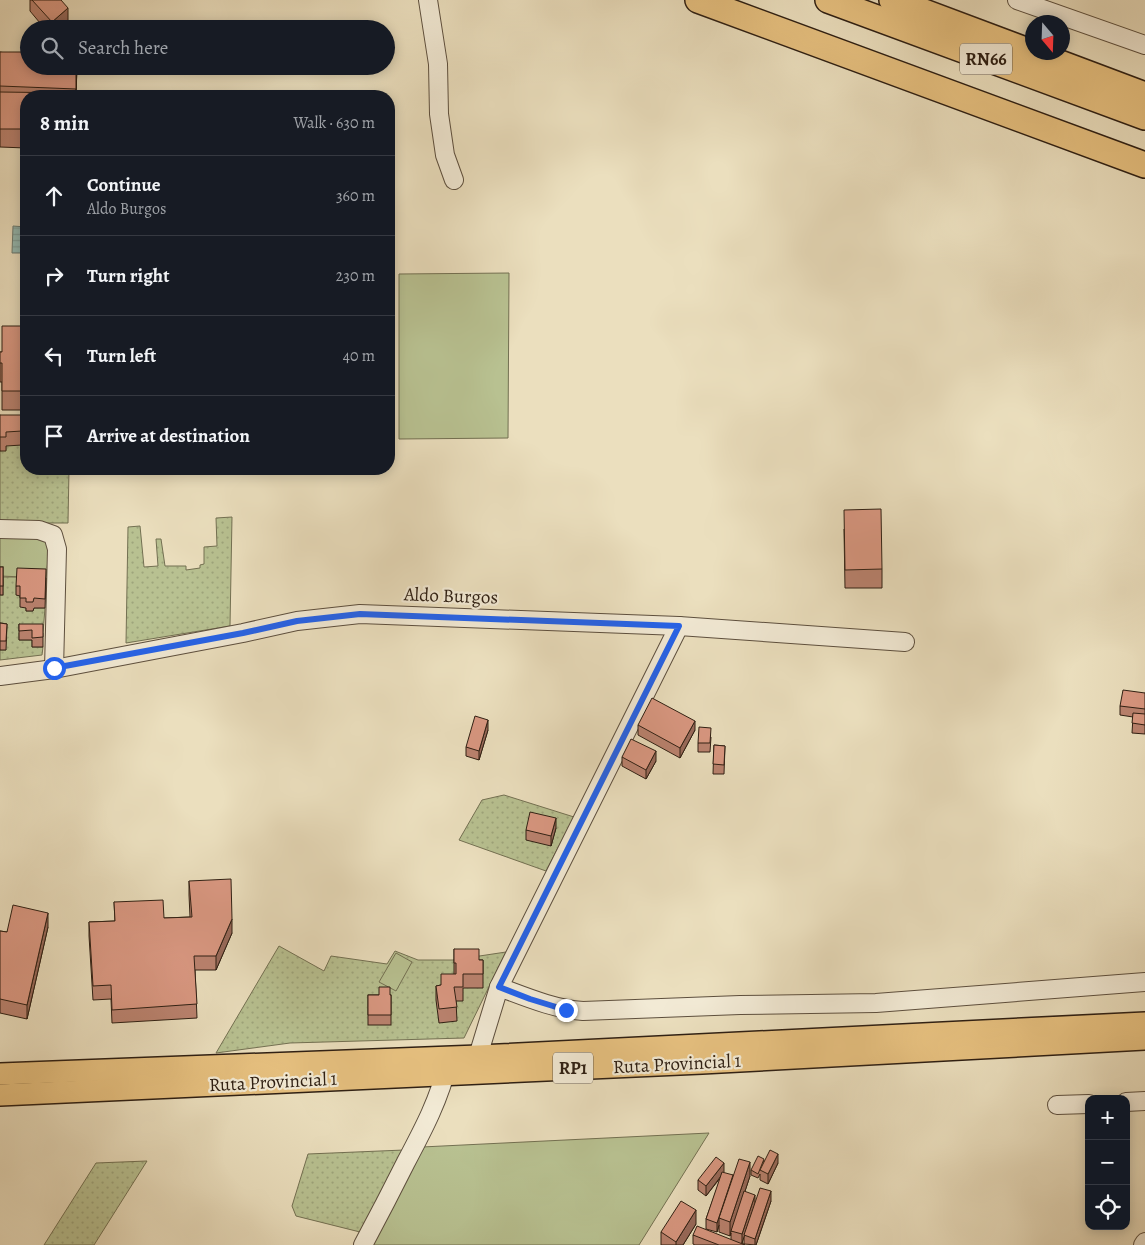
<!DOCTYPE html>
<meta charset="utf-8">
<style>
:root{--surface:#171b24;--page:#242831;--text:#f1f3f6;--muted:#9ea1a6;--line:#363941}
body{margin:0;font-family:Alegreya,serif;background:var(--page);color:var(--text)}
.controls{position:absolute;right:15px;bottom:15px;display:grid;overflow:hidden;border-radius:10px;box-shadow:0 2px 12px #0003}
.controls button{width:45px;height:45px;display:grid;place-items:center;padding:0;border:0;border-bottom:1px solid var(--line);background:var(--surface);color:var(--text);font:25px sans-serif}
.compass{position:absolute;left:1025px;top:15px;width:45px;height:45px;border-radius:50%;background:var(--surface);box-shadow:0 2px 12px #0003;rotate:161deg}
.stop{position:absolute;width:15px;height:15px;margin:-11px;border:4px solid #2563eb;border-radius:50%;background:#fff}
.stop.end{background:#2563eb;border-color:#fff;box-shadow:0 1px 5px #0008}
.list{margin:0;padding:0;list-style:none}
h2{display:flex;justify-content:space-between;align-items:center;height:65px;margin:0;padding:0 20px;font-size:21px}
h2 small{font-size:16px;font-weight:400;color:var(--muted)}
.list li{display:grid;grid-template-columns:32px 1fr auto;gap:15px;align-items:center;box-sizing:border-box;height:80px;padding:0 20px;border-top:1px solid var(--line)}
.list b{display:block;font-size:19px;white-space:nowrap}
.list p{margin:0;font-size:16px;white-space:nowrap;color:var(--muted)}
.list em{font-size:16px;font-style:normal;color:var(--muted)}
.icon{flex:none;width:28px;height:28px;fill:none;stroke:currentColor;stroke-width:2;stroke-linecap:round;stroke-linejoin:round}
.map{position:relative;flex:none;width:1145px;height:1245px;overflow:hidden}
.search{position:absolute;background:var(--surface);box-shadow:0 2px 12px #0003;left:20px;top:20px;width:375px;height:55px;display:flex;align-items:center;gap:12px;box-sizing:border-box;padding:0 18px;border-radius:28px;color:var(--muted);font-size:19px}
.panel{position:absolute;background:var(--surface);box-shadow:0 2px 12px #0003;left:20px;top:90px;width:375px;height:385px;border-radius:20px}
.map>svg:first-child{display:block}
</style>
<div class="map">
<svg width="1145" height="1245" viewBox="0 0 1145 1245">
<defs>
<pattern id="grass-dots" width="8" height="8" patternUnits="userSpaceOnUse" patternTransform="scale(1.25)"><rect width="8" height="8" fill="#b8c191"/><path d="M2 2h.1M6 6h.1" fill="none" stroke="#9ea57c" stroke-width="1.8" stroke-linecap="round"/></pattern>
<pattern id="water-rules" width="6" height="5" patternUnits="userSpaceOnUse" patternTransform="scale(1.25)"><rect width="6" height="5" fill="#98bcb3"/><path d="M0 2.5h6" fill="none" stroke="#83a199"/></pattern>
</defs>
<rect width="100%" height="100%" fill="#ebdfbe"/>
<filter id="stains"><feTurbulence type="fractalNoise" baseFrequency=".004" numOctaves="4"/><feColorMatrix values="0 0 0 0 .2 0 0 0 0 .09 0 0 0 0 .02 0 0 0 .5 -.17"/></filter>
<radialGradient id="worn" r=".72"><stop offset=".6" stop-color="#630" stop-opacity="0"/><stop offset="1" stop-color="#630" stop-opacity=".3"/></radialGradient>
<g fill="url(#grass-dots)" stroke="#737052">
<path d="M23,429H26V469H69L68,523H0V451L6,450V446Z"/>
<path d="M232,517L230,626L126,643L128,527L140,526L144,567L158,566L156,539H161L165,566H186V570L200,568V565L204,564V547L217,546L216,518Z"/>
<path d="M3,577H17L20,596L26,608V611H33L34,608H45L43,633H19V640H32V647H43L42,655L0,660V650H6L0,633V595H3Z"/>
<path d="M504,795L574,817L546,871L459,840L482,800Z"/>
<path d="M279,946L324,971L331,956L387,964L395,951L418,960H453L506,952L464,1038L290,1043L216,1053Z"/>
<path d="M404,1150L360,1232L296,1216L292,1206L308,1154Z"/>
<path d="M147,1161L94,1245H44L96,1163Z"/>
</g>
<g fill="#b8c191" stroke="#737052">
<path d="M509,273L508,438L399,439V274Z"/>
<path d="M0,536C11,536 45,532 48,546C49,552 47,571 46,578L0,576Z"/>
<path d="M396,953L412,962L396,991L379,982Z"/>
<path d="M709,1133L639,1245H373L422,1147Z"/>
</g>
<path fill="url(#water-rules)" stroke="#6e7d73" d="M13,226L26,227V253H12Z"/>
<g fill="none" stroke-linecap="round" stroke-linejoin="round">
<defs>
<g id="minor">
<path d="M428,0L438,64L439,114L445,155L454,180"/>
<path d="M1017,0L1145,45"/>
<path d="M0,529L39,530L53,535L57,549L54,669"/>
<path d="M0,676L54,669L243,633L297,621L360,614L679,626L905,642"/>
<path d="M499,987C526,997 554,1009 583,1011L740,1005L876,1003L1145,982"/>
<path d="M476,1068L478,1056L499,987L679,626"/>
<path d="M1126,1102L1145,1101"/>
<path d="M1057,1105L1089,1104"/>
<path d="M363,1245C378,1217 392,1190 406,1162C423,1130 440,1098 448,1062"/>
<path d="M1143,1245L1145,1242"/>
</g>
<g id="major">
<path d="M0,1074L478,1056L1145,1023"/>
<path d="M0,1095L702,1063L1145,1039"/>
</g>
<g id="highway">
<path d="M698,0L1145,165"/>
<path d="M828,0L1145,117"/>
<path d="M892,0L1145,95"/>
</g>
</defs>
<use href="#minor" stroke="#5d4f3e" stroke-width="20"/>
<use href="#major" stroke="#2e1f13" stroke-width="24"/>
<use href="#highway" stroke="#2e1f13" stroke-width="28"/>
<use href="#minor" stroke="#f2ead5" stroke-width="18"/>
<use href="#major" stroke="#e6c07f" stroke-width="21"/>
<use href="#highway" stroke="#e6c07f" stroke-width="25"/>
</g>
<g fill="#bb8370" stroke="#2e1f13">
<path d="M30,0H61L68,22L60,29H45L30,11Z"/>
<path d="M0,52L77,66L76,93L26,96V148L0,147Z"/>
<path d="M26,326V410H2V382H0V352H2Z"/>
<path d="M0,415L23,429L22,445L6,446V451H0Z"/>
<path d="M844,529L882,569V588H845Z"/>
<rect x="0" y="567" width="3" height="28"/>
<path d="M46,578L45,608H34L33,611H26V608L20,607V596L16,595V586Z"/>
<path d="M0,623L7,624L6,650H0Z"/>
<path d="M19,624L43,633V647H32V640H19Z"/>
<path d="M1145,693V734L1132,733L1133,717L1120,715V706Z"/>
<path d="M638,725L695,730L680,758L638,735Z"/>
<path d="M488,730L479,760L466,756V747Z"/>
<path d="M711,737L710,752H698V743Z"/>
<path d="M714,745L725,746L724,774H713Z"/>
<path d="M622,757L656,761L646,779L622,766Z"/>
<path d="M556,828L551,846L526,840V830Z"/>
<path d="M189,881L232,933L216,970H195L197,1018L112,1023L111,999L93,1000L89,936V922L115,921L114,902L164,918L190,917L189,895Z"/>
<path d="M48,927L27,1019L0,1013V931L7,932Z"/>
<path d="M454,949L479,960H483V988H463V1001H456L457,1021L439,1023L436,1000V986L441,985L454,974Z"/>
<rect x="368" y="995" width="23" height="30"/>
<path d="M764,1161L778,1163L768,1184L760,1180V1174L758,1178L751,1175V1170Z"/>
<path d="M733,1175L750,1176L745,1191L755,1203L771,1201L756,1245L744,1244V1235L742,1243L745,1245H695L693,1244V1235L731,1240V1233L730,1236L719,1232V1225L717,1232L706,1229V1219L721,1177L706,1196L698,1190V1180Z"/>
<path d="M696,1224L683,1245H661V1232Z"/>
</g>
<g fill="#996a5b" stroke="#2e1f13">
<path d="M68,8V22L60,29H52V22Z"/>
<path d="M76,66H77L76,96Z"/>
<path d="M488,720V730L479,760V751Z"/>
<path d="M695,721V730L680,758V748Z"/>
<path d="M656,751V761L646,779V770Z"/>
<path d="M556,818V828L551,846V836Z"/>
<path d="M48,913V927L27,1019V1005Z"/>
<path d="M232,919V933L216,970V956Z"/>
<path d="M778,1154V1163L768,1184V1174Z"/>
<path d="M750,1162V1176L732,1231H731L730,1236V1222Z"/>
<path d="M724,1163V1172L706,1196V1186Z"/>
<path d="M733,1175L719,1218V1225L717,1232V1223Z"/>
<path d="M771,1191V1201L756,1245H755V1239Z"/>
<path d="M755,1195V1204L742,1243V1234Z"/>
<path d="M696,1210V1224L683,1245H676V1242Z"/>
</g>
<g fill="#da9882" stroke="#2e1f13">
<path d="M32,0H61L68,8L52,22Z"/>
<path d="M0,52H29V66H76V89L0,86Z"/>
<path d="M0,92L77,93V96H26V129H0Z"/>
<path d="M2,326H26V391H2V363H0V352H2Z"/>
<path d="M0,415H23L22,431L6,432V437H0Z"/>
<path d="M881,509L882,569L845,570L844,510Z"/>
<rect x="0" y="567" width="3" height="19"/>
<path d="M17,568L46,569L45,599L34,598L33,602H26V598H20V586H16Z"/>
<path d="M0,623L7,624L6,641H0Z"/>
<path d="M19,624H43V637L32,638V630L19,631Z"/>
<path d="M1123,690L1145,693V709L1120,706Z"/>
<path d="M652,698L695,721L680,748L638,725Z"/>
<path d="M1133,713L1145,714V725L1132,723Z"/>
<path d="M475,716L488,720L479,751L466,747Z"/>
<path d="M699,727L711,728L710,743H698Z"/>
<path d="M631,739L656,751L646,770L622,757Z"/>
<path d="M714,745L725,746L724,765L713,764Z"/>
<path d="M530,812L556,818L551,836L526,830Z"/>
<path d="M231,879L232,919L216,956H194L197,1004L112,1010L111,985L93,986L89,922L115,921L114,902L163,900L164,918L192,917L189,881Z"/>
<path d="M13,905L48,913L27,1005L0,999V931L7,932Z"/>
<path d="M454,949H479V960H483V974H463V987H454L457,1007L439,1009L436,986L441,985V974H456V963H454Z"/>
<path d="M379,987H390V995H391V1015H368V995H379Z"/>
<path d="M770,1150L778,1154L768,1174L760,1170Z"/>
<path d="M758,1156L764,1159L758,1174L751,1170Z"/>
<path d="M716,1157L724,1163L706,1186L698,1180Z"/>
<path d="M739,1159L750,1162L730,1222L719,1218Z"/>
<path d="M722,1172L733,1175L717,1223L706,1219Z"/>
<path d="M760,1188L771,1191L755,1239L744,1235Z"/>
<path d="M744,1191L755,1195L742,1234L731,1231Z"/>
<path d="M681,1201L696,1210L676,1242L661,1232Z"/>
<path d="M697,1226L745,1245H719L693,1235Z"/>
</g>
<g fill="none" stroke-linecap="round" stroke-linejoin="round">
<path stroke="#2563eb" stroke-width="6" d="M54,668L243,633L297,621L360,614L679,626L499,987L530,999L566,1010"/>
</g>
<g text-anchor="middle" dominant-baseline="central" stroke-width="4.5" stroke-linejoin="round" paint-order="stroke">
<g fill="#f2ead5" stroke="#695c4d" stroke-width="1">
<rect x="960" y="43.5" width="52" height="31" rx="4"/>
<rect x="553" y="1052.5" width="40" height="31" rx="4"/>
</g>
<g font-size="18" font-weight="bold" fill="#2e1f13">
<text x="986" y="59">RN66</text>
<text x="573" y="1068">RP1</text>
</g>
<g font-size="19" fill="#2e1f13" stroke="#f2ead5">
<text transform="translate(451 596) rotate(2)">Aldo Burgos</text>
<text transform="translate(677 1064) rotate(-3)">Ruta Provincial 1</text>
<text transform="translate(273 1082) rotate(-3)">Ruta Provincial 1</text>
</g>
</g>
<rect width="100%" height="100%" filter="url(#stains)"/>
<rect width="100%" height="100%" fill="url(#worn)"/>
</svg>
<div class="controls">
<button>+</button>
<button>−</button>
<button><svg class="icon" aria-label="locate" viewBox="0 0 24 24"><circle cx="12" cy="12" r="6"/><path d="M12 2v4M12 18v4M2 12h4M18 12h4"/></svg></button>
</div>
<svg class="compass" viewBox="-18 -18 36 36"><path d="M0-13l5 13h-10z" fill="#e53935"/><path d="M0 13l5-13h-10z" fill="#9ea1a6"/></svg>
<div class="stop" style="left:54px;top:668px"></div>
<div class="stop end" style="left:566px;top:1010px"></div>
<div class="search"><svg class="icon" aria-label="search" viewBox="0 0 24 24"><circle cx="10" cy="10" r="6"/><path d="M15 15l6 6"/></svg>Search here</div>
<section class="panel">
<h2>8 min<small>Walk · 630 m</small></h2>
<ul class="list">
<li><svg class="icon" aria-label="ahead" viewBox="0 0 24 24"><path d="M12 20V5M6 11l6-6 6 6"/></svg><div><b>Continue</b><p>Aldo Burgos</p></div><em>360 m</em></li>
<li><svg class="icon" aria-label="right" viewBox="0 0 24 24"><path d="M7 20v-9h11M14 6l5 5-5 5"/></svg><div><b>Turn right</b></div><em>230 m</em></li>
<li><svg class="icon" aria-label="left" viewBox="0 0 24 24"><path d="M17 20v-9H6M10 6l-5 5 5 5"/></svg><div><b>Turn left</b></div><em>40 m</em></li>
<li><svg class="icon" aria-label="arrive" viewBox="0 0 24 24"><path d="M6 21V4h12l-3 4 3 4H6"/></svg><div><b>Arrive at destination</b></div></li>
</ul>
</section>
</div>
